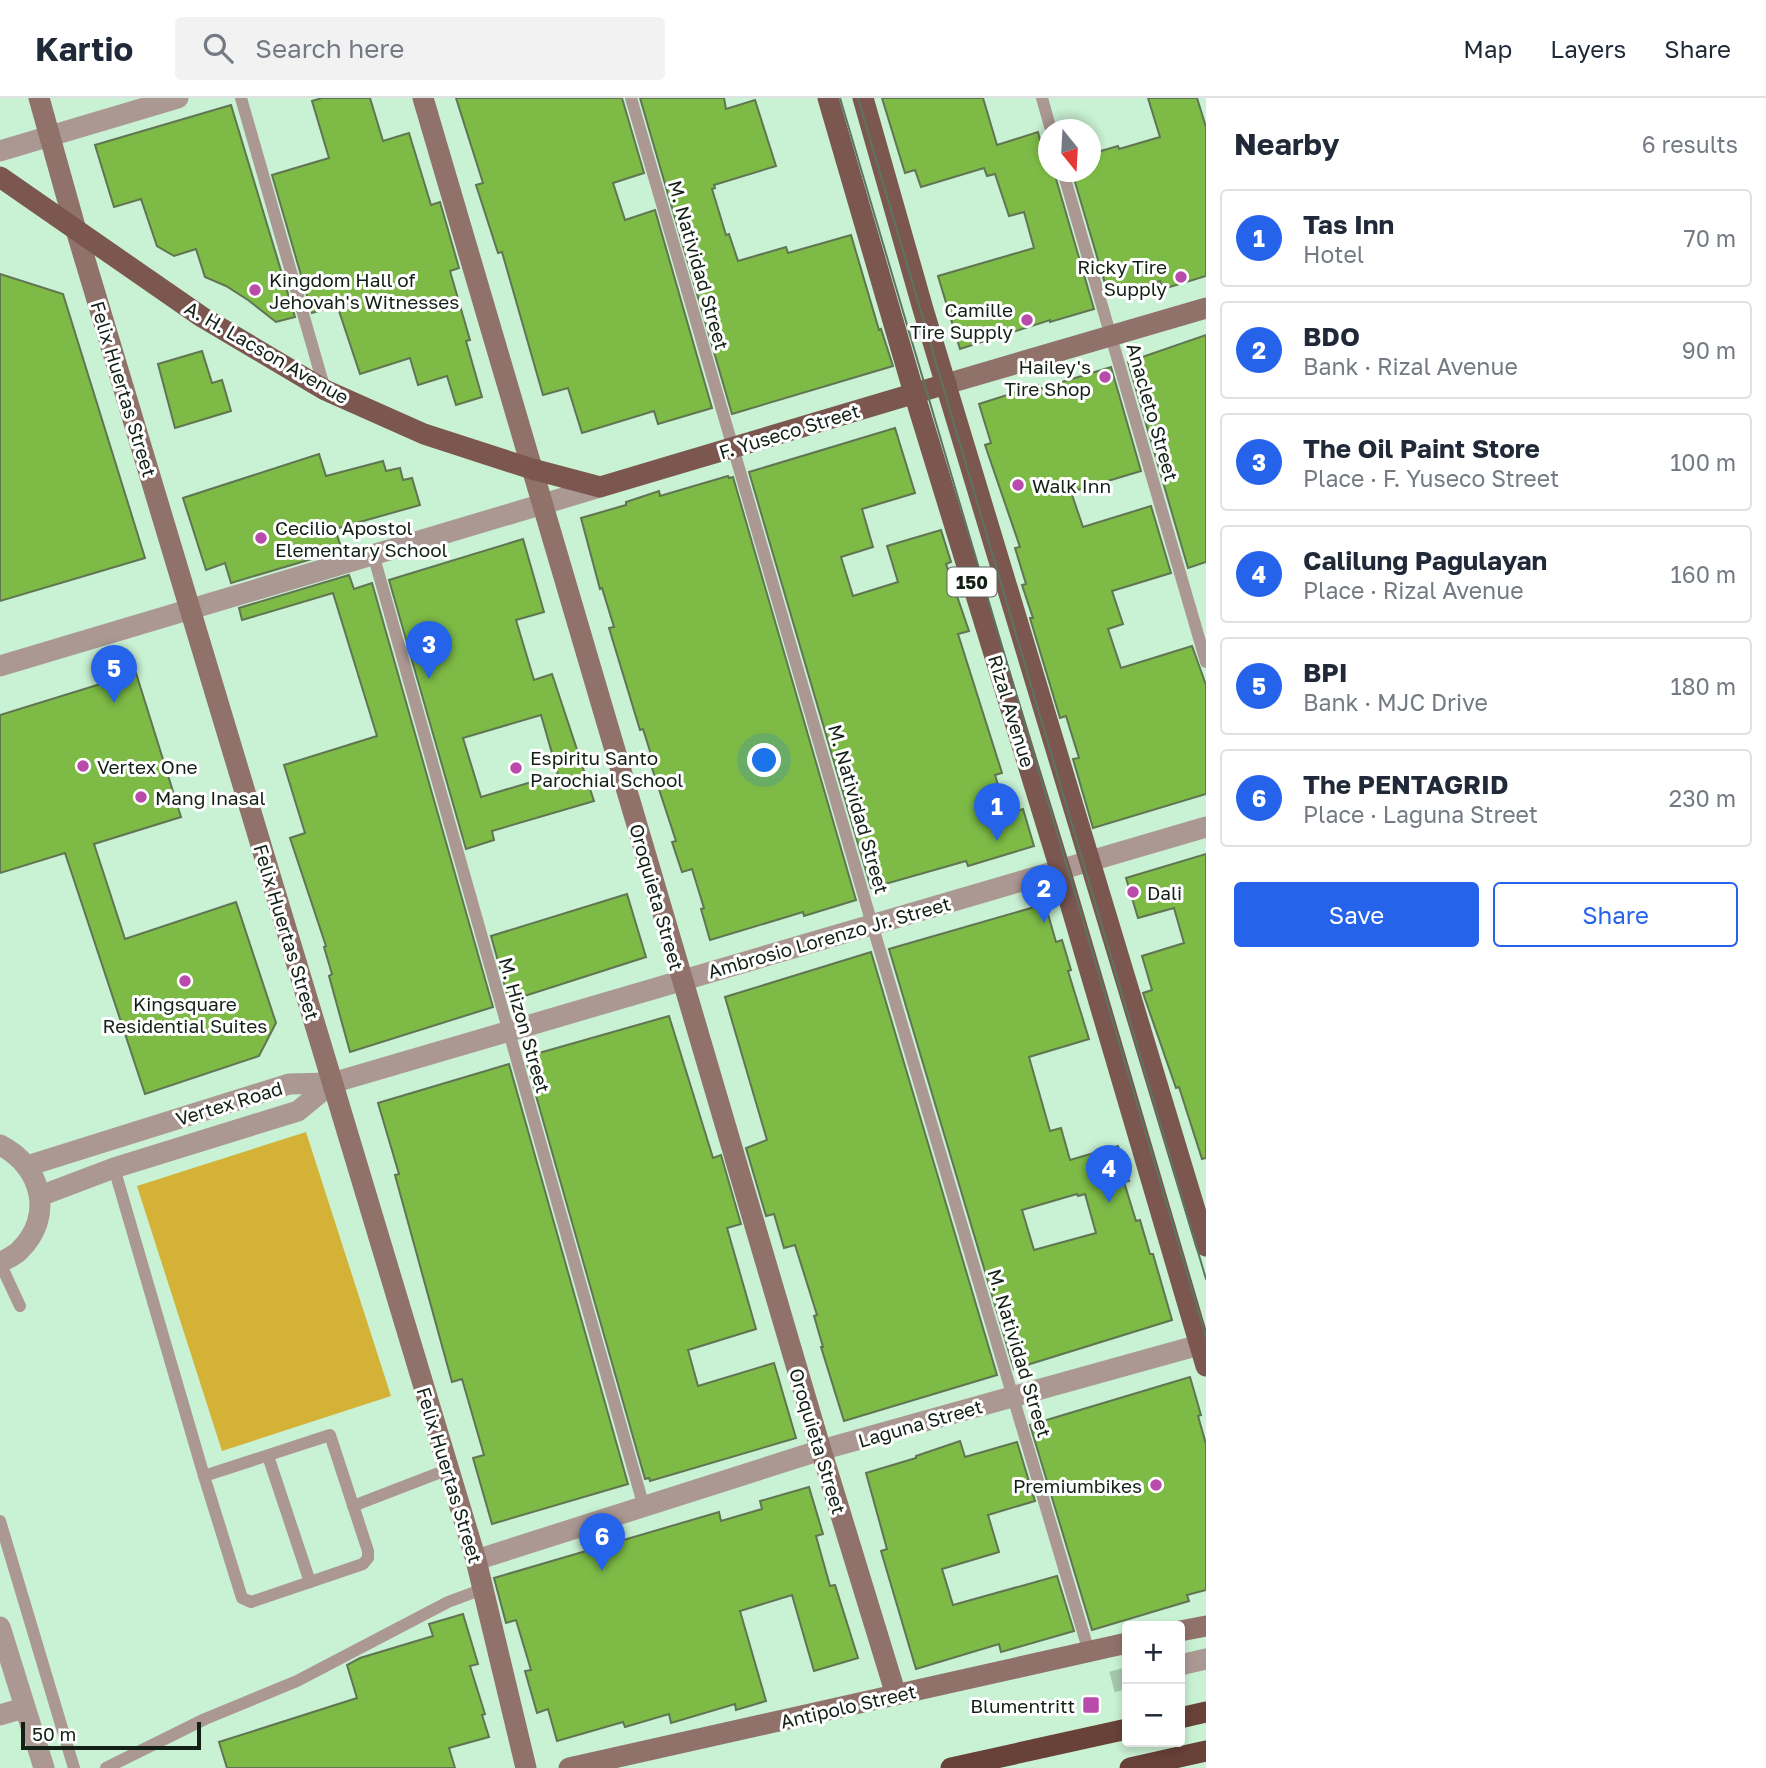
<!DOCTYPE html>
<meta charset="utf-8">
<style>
:root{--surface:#fff;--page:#f2f2f3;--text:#1f2937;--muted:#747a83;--line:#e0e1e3;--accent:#2563eb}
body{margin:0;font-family:"Golos Text",sans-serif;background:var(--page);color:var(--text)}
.controls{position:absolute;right:21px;bottom:21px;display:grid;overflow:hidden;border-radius:7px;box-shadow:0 4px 10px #0003}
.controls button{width:63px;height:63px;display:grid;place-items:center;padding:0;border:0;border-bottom:2px solid var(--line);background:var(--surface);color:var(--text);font:35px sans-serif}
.compass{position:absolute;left:1038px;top:21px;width:63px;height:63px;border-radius:50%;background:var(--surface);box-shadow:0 4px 10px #0003;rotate:162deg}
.scale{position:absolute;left:21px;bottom:18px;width:180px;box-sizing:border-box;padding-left:7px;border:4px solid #122016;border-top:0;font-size:19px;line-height:24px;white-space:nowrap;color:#122016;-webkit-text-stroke:5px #fff;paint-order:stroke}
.you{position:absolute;left:765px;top:663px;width:24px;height:24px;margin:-18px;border:5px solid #fff;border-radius:50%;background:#1a73e8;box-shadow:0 0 0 10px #1a73e833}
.badge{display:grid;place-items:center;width:46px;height:46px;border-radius:50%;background:var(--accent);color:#fff;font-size:23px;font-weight:700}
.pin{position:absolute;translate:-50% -58px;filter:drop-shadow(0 2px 4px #0008)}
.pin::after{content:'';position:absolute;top:37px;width:24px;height:21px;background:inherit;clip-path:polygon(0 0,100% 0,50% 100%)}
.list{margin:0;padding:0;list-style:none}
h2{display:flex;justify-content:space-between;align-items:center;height:91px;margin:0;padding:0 28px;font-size:30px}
h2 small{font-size:23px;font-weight:400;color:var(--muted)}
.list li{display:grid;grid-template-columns:46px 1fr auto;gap:21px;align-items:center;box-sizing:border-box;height:98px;margin:0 14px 14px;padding:0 14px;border:2px solid var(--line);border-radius:7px}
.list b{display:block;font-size:26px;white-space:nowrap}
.list p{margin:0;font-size:23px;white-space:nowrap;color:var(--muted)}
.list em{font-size:23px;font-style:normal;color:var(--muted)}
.actions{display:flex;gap:14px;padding:21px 28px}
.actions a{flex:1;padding:16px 0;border:2px solid var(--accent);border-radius:7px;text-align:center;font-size:24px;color:var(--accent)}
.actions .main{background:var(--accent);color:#fff}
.icon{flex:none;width:38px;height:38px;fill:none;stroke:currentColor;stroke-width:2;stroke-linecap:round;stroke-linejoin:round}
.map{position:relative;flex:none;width:1206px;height:1670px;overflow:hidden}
header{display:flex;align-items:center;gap:42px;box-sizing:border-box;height:98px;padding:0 35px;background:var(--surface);border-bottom:2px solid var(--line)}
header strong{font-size:33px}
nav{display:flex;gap:38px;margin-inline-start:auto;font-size:24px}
.search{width:490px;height:63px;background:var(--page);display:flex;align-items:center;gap:18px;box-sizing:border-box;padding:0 24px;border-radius:7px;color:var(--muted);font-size:26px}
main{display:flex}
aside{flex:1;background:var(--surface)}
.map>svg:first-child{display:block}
</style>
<header>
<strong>Kartio</strong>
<div class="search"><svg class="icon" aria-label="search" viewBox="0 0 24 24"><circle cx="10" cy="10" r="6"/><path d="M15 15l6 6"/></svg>Search here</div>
<nav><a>Map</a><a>Layers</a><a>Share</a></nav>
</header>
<main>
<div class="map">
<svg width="1206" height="1670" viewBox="0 0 1206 1670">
<rect width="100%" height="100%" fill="#c9f1d3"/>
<path fill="#d4b237" d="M306,1034L391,1298L222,1353L137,1088Z"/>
<g fill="#7dbb46" stroke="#607552" stroke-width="2" fill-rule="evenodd">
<path d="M322,0H370L383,43L409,35L431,107L440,104L459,170L450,173L470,242L466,243L482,299L456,307L447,278L418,287L410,260L360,276L337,207L312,215L272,77L329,60L312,3Z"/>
<path d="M456,0H622L644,75L613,85L625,122L655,112L712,310L658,326L654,313L582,335L568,290L543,297L502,154L498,155L476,87L483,85Z"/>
<path d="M640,0H724L726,11L755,2L776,68L714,87L715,90L712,91L726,137L729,136L738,163L786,149L788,155L851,137L879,232L881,231L893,268L732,316Z"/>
<path d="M882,0H983L997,47L1038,34L1048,74H1054L1094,211L1050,224V222L960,251L938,178L1034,150L1024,114L1009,118L995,76L987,78L984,70L921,89L915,72L905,75Z"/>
<path d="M1148,0H1197L1206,29V178L1163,191L1160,183L1109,199L1072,74H1090V56L1118,48L1119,51L1160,39Z"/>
<path d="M231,7L295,219L276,224L248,202L226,188L205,179L196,151L174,158L157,148L141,101L114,109L95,47Z"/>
<path d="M0,176L63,196L145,460L0,503Z"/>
<path d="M1206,237V464L1188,470L1128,264Z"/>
<path d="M202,253L212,285L222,282L231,313L175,330L158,266Z"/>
<path d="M1111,269L1141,373L1071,394L1083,429L1151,408L1171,475L1112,493L1123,526L1108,531L1121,570L1192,548L1206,587V696L1093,730L1073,661L1079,660L1066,618L1060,620L1030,520H1033L1022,487L1026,486L1015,450L1020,449L985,347L991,345L979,306L1038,287L1039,291Z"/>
<path d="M895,330L915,395L862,411L873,449L841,459L853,498L898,484L887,448L941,432L951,464L946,466L969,533L958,536L1002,675L995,677L1007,716L1023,711L1034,748L968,768L966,763L871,790L749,374Z"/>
<path d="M319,356L326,378L383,363L386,373L400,370L403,382L412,380L420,407L335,431L342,452L231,485L225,465L206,472L183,400Z"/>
<path d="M728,378L729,380L733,379L856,802L804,818L803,814L710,842L701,811L704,810L692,771L682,774L672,744L676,743L652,670L655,669L643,631L640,632L609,530L614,529L602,490L600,491L581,420L626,407V404L659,393L660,398Z"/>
<path d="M523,441L544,514L516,522L534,582L552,576L594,703L492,733L494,742L466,751L389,482ZM541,617L558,676L481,699L463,640Z"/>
<path d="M349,477L354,491L372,485L493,909L350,954L329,878L332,876L324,849L326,848L290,740L305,735L284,667L377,638L333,495L242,522L239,510Z"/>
<path d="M136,575L181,719L94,746L125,841L236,804L276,925L259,958L145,996L65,755L0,775V617Z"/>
<path d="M1206,756V1060L1202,1061L1179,989L1176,990L1143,895L1152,892L1142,858L1184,845L1174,810L1138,820L1126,780Z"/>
<path d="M627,796L646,859L509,903L491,838Z"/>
<path d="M1045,806L1056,844L1062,842L1071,872L1068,873L1089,941L1029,959L1050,1033L1061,1030L1070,1062L1118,1048L1129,1083L1124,1084L1136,1123L1140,1122L1150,1156H1153L1172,1222L1014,1271L889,851ZM1077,1096L1078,1098L1085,1096L1096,1135L1034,1152L1022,1112Z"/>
<path d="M871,854L997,1277L844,1323L821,1249H823L814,1218L817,1217L795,1147L784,1150L774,1116L766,1118L746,1050L767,1042L725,899Z"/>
<path d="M669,918L713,1060L721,1057L741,1126L727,1130L756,1231L688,1252L698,1288L774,1265L796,1340L650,1383L649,1380L645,1381L525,959Z"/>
<path d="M509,966L628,1386L492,1426L473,1360L484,1357L462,1281L452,1284L395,1077L399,1076L378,1005Z"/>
<path d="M1190,1279L1201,1317L1198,1318L1206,1346V1492L1187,1497L1189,1503L1092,1532L1030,1327Z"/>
<path d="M960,1343L965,1359L1017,1344L1035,1403L988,1417L999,1454L942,1471L953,1507L1057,1478L1074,1533L1001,1554L999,1546L916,1571L881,1453L887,1451L866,1375L916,1360V1358Z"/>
<path d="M809,1389L823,1436L816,1438L830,1488L835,1487L858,1560L814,1573L792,1497L740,1513L766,1603L736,1612L735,1606L671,1625L669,1616L625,1629L623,1624L557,1643L548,1611L537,1615L525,1573L531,1572L516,1522L506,1525L494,1480L719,1414L721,1423L762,1411L760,1403Z"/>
<path d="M463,1516L478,1566L470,1568L485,1616L482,1617L489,1639L449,1650L455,1670H227L219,1644L357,1600L347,1567L360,1560L433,1538L429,1526Z"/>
</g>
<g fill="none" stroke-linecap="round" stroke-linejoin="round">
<path stroke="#a4c7ad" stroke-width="21" stroke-dasharray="21 10" stroke-linecap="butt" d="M1112,1584L1127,1580"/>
<g stroke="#ac9893" stroke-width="12">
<path d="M241,0L325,292"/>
<path d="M631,0L872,826L1089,1554"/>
<path d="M1042,0L1051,32"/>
<path d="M1063,74L1206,564"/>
<path d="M373,456L644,1409"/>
<path d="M114,1070L204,1378"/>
<path d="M0,1165L20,1208"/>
<path d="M330,1337L368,1453V1460L363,1466L251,1504L242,1500L204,1378Z"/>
<path d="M268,1358L310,1484"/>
<path d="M353,1408L449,1371"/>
<path d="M0,1423L74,1670"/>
<path d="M106,1670L205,1621L297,1583L448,1504L483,1491"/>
</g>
<g stroke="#ac9893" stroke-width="21">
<path d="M0,53L178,0"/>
<path d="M0,568L600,389"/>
<path d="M0,1047C42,1068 55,1119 19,1153C14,1158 6,1161 0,1165"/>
<path d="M27,1068L289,986L332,985L1206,729"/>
<path d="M40,1098L114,1070L298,1013L332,985"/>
<path d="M476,1462L821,1352L1206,1245"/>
<path d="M0,1529L44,1670"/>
<path d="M1180,1567L1206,1561"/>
<path d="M0,1617L24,1610"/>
</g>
<g stroke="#90726b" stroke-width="21">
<path d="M39,0L76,132L476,1462L526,1670"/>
<path d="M423,0L821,1352L896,1597"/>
<path d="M946,286L1206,210"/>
<path d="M1180,1533L1206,1528"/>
<path d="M569,1670L1127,1545"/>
</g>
<g stroke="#7b5750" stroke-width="21">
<path d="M828,0L914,295L1060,771L1206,1268"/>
<path d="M863,0L923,211L1206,1148"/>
<path d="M0,79L202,219L325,292L424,336L532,371L600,389L946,286"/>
</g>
<g stroke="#684138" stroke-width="21">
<path d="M1180,1620L1206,1614"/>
<path d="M951,1670L1127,1631"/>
<path d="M1130,1670L1206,1653"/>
</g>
<g stroke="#5c7562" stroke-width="2">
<path d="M840,0L1206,1239"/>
<path d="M858,0L1206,1181"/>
</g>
</g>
<g fill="#b94cab" stroke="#fff" stroke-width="2.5">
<circle cx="1181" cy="179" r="7"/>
<circle cx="255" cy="192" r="7"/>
<circle cx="1027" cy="222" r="7"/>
<circle cx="1105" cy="279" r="7"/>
<circle cx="1018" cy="387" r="7"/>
<circle cx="261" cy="440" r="7"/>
<circle cx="83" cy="668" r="7"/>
<circle cx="516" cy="670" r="7"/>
<circle cx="141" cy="699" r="7"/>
<circle cx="1133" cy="794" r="7"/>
<circle cx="185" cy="883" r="7"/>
<circle cx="1156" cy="1387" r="7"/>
<rect x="1082" y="1598" width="18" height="18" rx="3.5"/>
</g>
<g text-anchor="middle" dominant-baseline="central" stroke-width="6" stroke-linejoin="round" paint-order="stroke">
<rect fill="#fff" stroke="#59635c" stroke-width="2" x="947.5" y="469.5" width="49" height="29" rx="5"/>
<g font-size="18" font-weight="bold" fill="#122016">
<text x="972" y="484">150</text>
</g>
<g font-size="19" fill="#122016" stroke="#fff">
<text transform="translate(699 167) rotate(74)">M. Natividad Street</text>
<text transform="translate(267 254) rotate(30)">A. H. Lacson Avenue</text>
<text transform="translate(124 291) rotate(73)">Felix Huertas Street</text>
<text transform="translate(1153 314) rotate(74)">Anacleto Street</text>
<text transform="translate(789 333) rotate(-17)">F. Yuseco Street</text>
<text transform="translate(1012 613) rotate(73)">Rizal Avenue</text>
<text transform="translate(859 711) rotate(74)">M. Natividad Street</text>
<text transform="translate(657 799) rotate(74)">Oroquieta Street</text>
<text transform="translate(287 834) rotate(73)">Felix Huertas Street</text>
<text transform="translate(829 839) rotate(-16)">Ambrosio Lorenzo Jr. Street</text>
<text transform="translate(525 927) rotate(74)">M. Hizon Street</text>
<text transform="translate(229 1005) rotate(-17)">Vertex Road</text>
<text transform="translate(1020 1255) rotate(73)">M. Natividad Street</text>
<text transform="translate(920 1325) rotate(-16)">Laguna Street</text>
<text transform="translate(818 1343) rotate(73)">Oroquieta Street</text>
<text transform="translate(450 1377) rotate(73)">Felix Huertas Street</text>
<text transform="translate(848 1608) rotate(-13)">Antipolo Street</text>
</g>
<g font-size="19" fill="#122016" stroke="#fff" text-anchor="start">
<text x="1167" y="168" text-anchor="end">Ricky Tire<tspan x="1167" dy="22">Supply</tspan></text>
<text x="269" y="181">Kingdom Hall of<tspan x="269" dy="22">Jehovah's Witnesses</tspan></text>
<text x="1013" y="211" text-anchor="end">Camille<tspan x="1013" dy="22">Tire Supply</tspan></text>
<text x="1091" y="268" text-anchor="end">Hailey's<tspan x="1091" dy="22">Tire Shop</tspan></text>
<text x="1032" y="387">Walk Inn</text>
<text x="275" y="429">Cecilio Apostol<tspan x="275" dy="22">Elementary School</tspan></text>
<text x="530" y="659">Espiritu Santo<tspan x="530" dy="22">Parochial School</tspan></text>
<text x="97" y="668">Vertex One</text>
<text x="155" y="699">Mang Inasal</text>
<text x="1147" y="794">Dali</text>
<text x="185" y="905" text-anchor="middle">Kingsquare<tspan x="185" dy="22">Residential Suites</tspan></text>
<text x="1142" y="1387" text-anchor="end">Premiumbikes</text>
<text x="1075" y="1607" text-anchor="end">Blumentritt</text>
</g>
</g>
</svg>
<div class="controls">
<button>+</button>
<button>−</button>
</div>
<svg class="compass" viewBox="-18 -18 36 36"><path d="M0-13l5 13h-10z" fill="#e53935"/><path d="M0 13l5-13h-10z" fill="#747a83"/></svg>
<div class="scale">50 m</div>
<div class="you"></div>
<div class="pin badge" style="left:997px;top:743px">1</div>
<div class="pin badge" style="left:1044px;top:825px">2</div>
<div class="pin badge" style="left:429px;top:581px">3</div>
<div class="pin badge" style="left:1109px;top:1105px">4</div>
<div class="pin badge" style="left:114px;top:605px">5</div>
<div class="pin badge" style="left:602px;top:1473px">6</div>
</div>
<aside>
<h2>Nearby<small>6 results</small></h2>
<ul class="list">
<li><span class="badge">1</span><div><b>Tas Inn</b><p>Hotel</p></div><em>70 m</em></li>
<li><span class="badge">2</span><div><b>BDO</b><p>Bank · Rizal Avenue</p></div><em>90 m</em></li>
<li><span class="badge">3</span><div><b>The Oil Paint Store</b><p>Place · F. Yuseco Street</p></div><em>100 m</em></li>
<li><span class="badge">4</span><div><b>Calilung Pagulayan</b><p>Place · Rizal Avenue</p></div><em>160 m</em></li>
<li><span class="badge">5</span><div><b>BPI</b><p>Bank · MJC Drive</p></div><em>180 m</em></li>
<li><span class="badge">6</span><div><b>The PENTAGRID</b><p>Place · Laguna Street</p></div><em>230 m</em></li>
</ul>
<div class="actions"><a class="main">Save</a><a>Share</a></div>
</aside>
</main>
